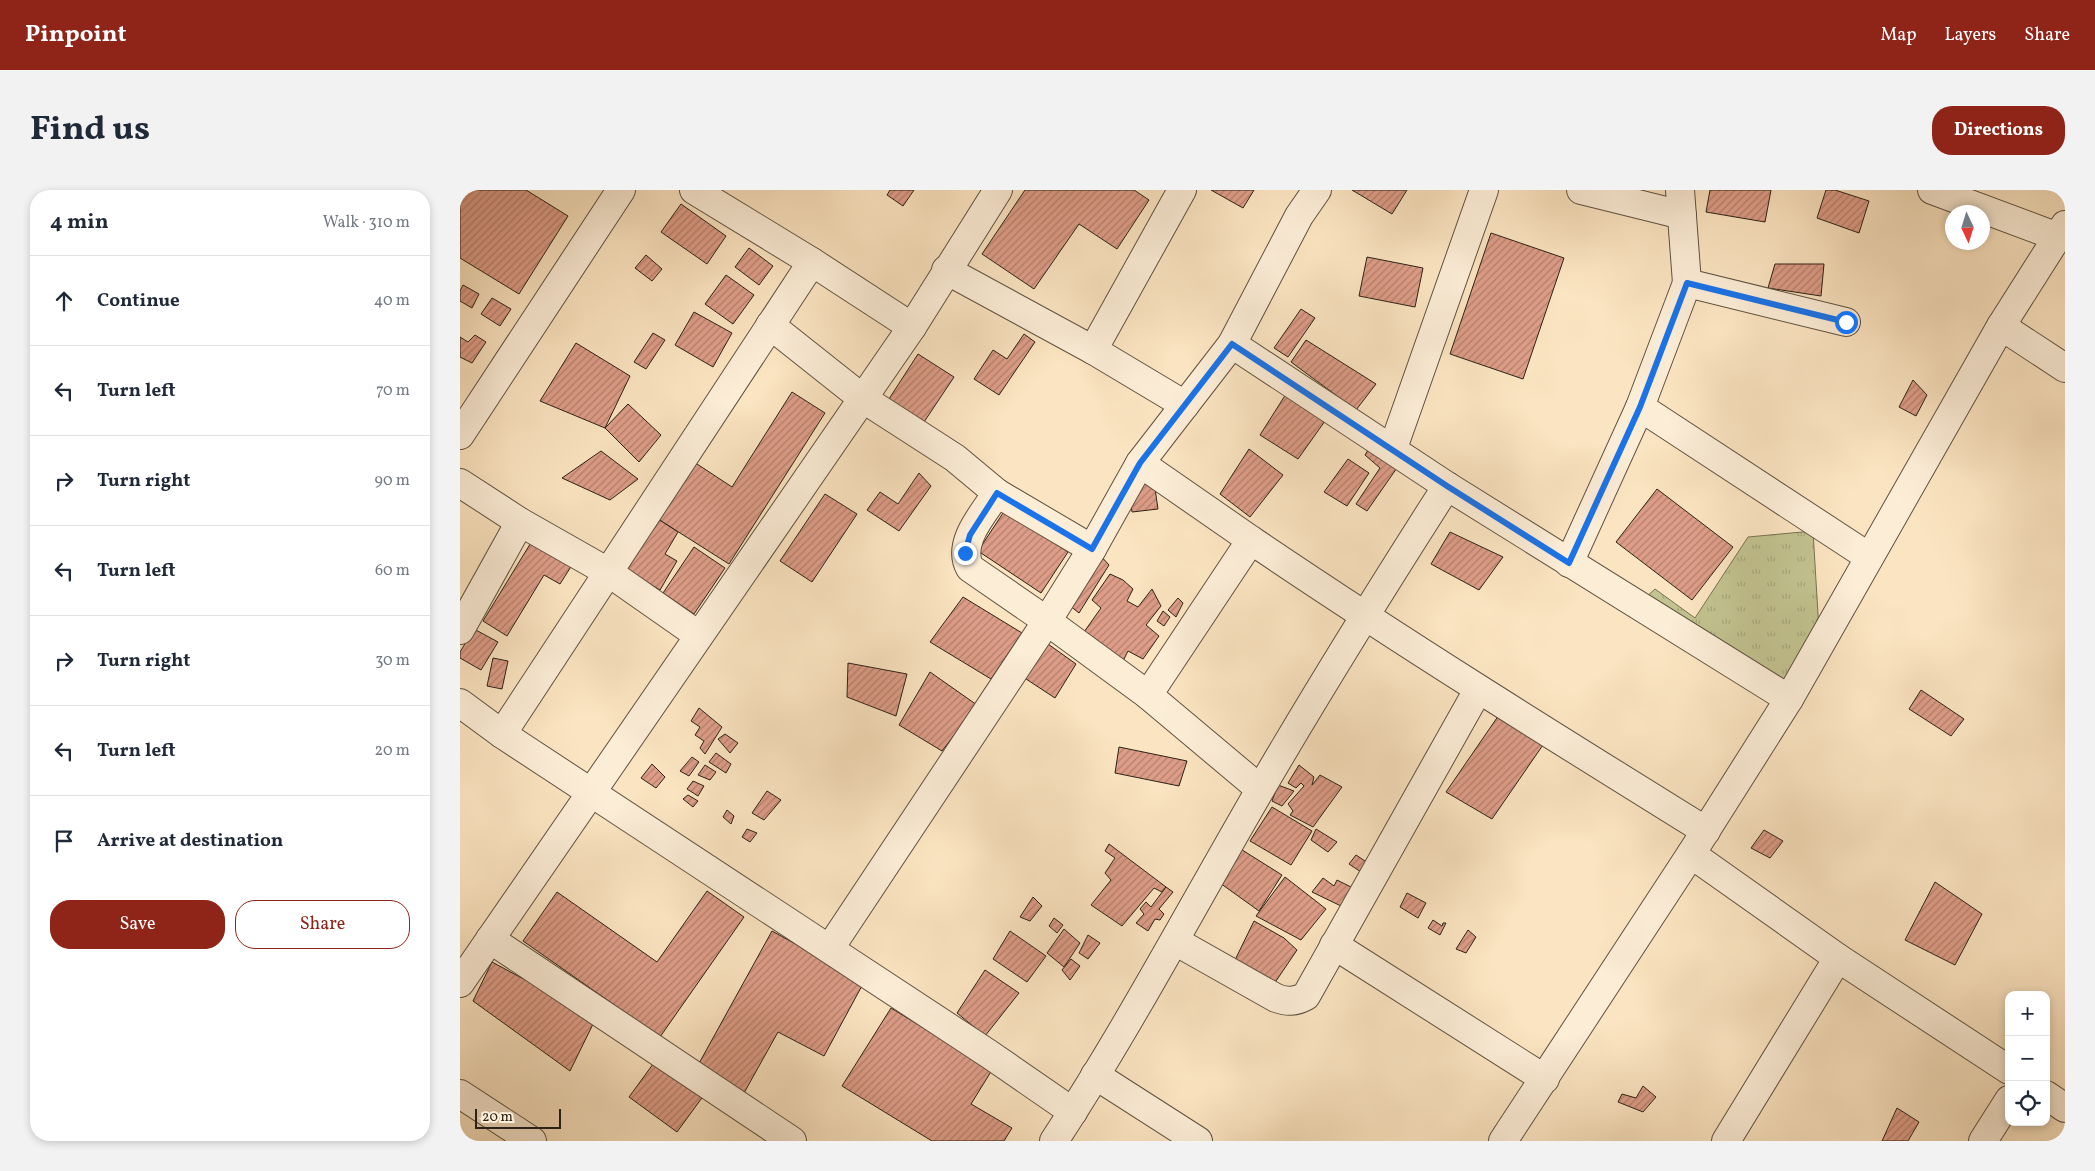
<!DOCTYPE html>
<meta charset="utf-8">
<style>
:root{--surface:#fff;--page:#f2f2f3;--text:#1f2937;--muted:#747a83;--line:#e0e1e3;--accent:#8f2418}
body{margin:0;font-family:Vollkorn,serif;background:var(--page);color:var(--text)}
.controls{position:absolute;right:15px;bottom:15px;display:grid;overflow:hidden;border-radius:10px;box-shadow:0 2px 8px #0003}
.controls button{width:45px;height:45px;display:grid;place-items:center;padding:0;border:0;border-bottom:1px solid var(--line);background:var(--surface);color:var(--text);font:25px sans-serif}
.compass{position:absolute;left:1485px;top:15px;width:45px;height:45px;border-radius:50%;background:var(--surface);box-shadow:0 2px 8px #0003;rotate:176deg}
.scale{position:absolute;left:15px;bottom:12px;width:86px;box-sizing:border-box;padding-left:5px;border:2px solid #2c2216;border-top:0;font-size:14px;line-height:18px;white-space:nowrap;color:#2c2216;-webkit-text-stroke:4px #fcedd7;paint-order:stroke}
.stop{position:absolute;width:15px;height:15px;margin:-11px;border:4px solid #1a73e8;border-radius:50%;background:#fff}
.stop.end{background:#1a73e8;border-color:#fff;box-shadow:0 1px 5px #0008}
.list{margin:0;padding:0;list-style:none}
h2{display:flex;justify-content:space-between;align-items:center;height:65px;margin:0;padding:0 20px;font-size:21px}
h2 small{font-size:16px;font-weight:400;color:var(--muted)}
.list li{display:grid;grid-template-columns:32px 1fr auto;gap:15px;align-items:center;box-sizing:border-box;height:90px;padding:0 20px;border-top:1px solid var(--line)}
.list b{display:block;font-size:19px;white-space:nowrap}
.list em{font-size:16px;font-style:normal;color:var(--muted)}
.actions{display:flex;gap:10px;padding:15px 20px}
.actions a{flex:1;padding:11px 0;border:1px solid var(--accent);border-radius:20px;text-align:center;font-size:18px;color:var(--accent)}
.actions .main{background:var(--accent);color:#fff}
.icon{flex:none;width:28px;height:28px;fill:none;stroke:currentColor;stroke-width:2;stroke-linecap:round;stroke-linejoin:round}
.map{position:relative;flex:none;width:1605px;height:951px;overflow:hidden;border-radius:20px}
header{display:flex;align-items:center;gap:30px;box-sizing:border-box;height:70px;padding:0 25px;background:var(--accent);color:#fff}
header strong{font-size:24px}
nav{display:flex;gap:28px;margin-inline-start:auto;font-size:18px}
.intro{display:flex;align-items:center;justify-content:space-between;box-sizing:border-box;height:120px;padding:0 30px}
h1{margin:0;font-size:35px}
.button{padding:12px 22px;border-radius:20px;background:var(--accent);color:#fff;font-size:18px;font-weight:700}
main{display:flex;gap:30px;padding:0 30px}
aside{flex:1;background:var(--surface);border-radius:20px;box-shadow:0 2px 8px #0003}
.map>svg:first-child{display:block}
</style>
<header>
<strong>Pinpoint</strong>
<nav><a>Map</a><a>Layers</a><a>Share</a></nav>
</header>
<div class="intro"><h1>Find us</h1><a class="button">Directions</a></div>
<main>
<aside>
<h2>4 min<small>Walk · 310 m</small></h2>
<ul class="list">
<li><svg class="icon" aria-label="ahead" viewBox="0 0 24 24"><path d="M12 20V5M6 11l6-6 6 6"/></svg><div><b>Continue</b></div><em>40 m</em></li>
<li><svg class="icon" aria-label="left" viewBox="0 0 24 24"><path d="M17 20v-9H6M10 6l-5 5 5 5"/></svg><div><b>Turn left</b></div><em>70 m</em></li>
<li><svg class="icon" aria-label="right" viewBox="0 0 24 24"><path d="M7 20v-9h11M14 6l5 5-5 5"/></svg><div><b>Turn right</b></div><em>90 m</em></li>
<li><svg class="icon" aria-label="left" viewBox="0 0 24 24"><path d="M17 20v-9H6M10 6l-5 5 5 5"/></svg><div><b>Turn left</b></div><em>60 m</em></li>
<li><svg class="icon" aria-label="right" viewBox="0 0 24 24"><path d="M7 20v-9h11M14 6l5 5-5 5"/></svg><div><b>Turn right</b></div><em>30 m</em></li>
<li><svg class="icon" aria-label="left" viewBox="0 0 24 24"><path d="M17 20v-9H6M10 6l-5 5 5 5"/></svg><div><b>Turn left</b></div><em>20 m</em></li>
<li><svg class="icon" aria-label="arrive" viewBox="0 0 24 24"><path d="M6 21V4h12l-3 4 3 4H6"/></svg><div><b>Arrive at destination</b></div></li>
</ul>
<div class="actions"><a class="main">Save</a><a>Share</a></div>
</aside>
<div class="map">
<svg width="1605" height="951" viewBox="0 0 1605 951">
<defs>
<pattern id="grass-tufts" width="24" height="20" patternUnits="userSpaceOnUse" patternTransform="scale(1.25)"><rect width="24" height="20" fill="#c2c390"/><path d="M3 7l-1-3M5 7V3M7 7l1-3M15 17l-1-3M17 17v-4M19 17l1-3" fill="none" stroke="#a7a77b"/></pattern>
<pattern id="building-hatch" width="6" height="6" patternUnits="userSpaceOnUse" patternTransform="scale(1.25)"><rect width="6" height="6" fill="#de9d88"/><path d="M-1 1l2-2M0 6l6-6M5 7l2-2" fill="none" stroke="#b4806e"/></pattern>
</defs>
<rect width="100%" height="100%" fill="#fbe4c1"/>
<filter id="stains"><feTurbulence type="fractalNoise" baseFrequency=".004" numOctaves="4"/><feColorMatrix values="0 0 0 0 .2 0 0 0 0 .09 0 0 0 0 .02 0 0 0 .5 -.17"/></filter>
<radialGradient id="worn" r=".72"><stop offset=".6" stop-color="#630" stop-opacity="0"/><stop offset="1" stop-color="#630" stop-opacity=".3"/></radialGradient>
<path fill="url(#grass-tufts)" stroke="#777253" d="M1353,341L1359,441L1327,499L1185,408L1195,399L1235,428L1288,347Z"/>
<g fill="url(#building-hatch)" stroke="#2c2216">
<path d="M2,0H66L108,26L59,104L0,68V3Z"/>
<path d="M430,0H454L443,16L427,5Z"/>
<path d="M565,0H674L689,10L657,59L619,34L574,99L522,64Z"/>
<path d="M751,0H794L783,18Z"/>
<path d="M892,0H947L932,24Z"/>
<path d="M1250,0H1311L1305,32L1246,22Z"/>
<path d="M1366,0H1375L1409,11L1399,43L1357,28Z"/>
<path d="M221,14L266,46L247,74L201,42Z"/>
<path d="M1031,43L1104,68L1063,189L990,164Z"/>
<path d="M289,58L313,76L299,95L275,77Z"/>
<path d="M186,65L202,79L192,91L175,78Z"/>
<path d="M907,67L963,78L955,117L899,106Z"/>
<path d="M1315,74H1364L1361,106L1308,98Z"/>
<path d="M266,85L294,105L273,134L245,114Z"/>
<path d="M3,95L19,104L12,118L0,111V101Z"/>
<path d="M32,108L51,119L40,136L21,124Z"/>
<path d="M841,119L855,128L828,167L814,158Z"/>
<path d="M234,122L272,143L253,177L215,155Z"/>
<path d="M193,143L205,150L186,179L174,172Z"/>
<path d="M564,144L575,152L539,205L514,189L533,160L547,169Z"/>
<path d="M15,145L26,152L12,173L0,167V147L8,152Z"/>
<path d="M846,150L916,194L896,220L831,172Z"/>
<path d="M116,153L170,186L145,238L80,211Z"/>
<path d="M458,164L494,187L462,235L427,212Z"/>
<path d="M1453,190L1467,205L1456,226L1439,217Z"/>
<path d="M332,202L365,223L269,374L198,329L234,272L272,297Z"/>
<path d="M826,204L865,231L838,269L800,245Z"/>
<path d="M168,214L201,245L179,272L145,238Z"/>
<path d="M911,255L939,275L907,321L896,314L920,278L905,265Z"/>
<path d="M789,259L823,285L790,327L760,304Z"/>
<path d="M141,261L178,289L150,310L102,288Z"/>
<path d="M888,269L909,283L887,316L864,302Z"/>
<path d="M459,283L471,296L439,341L407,320L420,302L438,314Z"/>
<path d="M694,292L698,319L672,322L668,296Z"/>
<path d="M1197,299L1273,357L1232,410L1156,352Z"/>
<path d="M365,304L397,324L352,392L320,371Z"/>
<path d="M545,320L608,362L581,403L518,361Z"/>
<path d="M198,329L218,342L205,364L217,371L200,400L167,380Z"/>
<path d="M990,342L1043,367L1019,400L971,374Z"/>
<path d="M72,351L112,375L100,394L84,385L47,446L23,431Z"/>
<path d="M234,357L265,378L234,424L203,403Z"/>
<path d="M639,364L649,375L619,423L609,415Z"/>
<path d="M650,384L663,390L673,399L667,411L678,417L692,399L701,416L686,435L699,446L683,469L668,461L662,473L624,442L641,418L632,410Z"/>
<path d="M503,407L562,443L531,489L470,452Z"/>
<path d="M718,408L723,413L716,427L708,420Z"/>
<path d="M703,421L710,427L704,436L697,431Z"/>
<path d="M14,439L38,452L21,480L0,468V462Z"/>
<path d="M581,449L616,474L595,508L560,485Z"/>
<path d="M33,468L48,471L42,499L27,496Z"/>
<path d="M388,473L447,484L436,526L387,507Z"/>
<path d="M470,482L517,515L482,561L439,535Z"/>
<path d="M1461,500L1504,529L1491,546L1449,519Z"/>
<path d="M239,518L262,537L245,564L240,558L244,551L235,545L240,537L231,531Z"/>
<path d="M1041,522L1085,552L1032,629L986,602Z"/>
<path d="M265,544L278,553L270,563L258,549Z"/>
<path d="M659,557L727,571L719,596L655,583Z"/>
<path d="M256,563L271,574L266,583L249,572Z"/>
<path d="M232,567L239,572L229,586L220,581Z"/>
<path d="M192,574L205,587L196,598L181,588Z"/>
<path d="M245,575L256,582L250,590L238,585Z"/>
<path d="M839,575L854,587L852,595L860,585L882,597L853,637L830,625L833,621L828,614L844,596L841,593L836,598L828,593Z"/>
<path d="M233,591L244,596L238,606L227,599Z"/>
<path d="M818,595L834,601L822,616L812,611Z"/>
<path d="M307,601L321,610L304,630L292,623Z"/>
<path d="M228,605L238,611L233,617L223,609Z"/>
<path d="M812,617L852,641L831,675L790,651Z"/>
<path d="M267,620L274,626L271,634L263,627Z"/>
<path d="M287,639L297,643L290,652L282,647Z"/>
<path d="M856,639L877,652L868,662L851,650Z"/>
<path d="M1304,640L1323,651L1310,668L1291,658Z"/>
<path d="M649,654L706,697L702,702L694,698L662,736L631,715L651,690L645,683L655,668L645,661Z"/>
<path d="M779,658L822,685L799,721L760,693Z"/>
<path d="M896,665L908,673L901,682L889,674Z"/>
<path d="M825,687L866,719L841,750L796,726Z"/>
<path d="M863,688L874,696L877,690L893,698L881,716L852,702Z"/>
<path d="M1475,692L1522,724L1495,775L1445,750Z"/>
<path d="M706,697L713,702L699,719L704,724L700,730L695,729L688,741L676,733L684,724L680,719L686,712L691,717Z"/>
<path d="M247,701L284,727L200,847L63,751L97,702L197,772Z"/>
<path d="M947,703L966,713L958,728L940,717Z"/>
<path d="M573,707L582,716L570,731L560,727Z"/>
<path d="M594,728L603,735L597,743L589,736Z"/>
<path d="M973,730L982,736L983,733H986L980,745L968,738Z"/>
<path d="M794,731L824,748L837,760L814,794L775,770Z"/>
<path d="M604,739L620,753L604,777L587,763Z"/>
<path d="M1008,740L1016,747L1006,763L996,759Z"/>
<path d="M312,741L404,792L364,866L318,842L284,903L237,877Z"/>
<path d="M550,741L586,766L567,792L533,769Z"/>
<path d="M628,745L640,753L628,769L619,763Z"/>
<path d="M611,769L620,776L610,790L602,780Z"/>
<path d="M32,772L136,828L110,881L13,811Z"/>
<path d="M525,780L559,803L525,846L497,823Z"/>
<path d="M431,818L532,880L511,914L552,938L544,951H472L382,896Z"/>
<path d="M196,870L244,905L217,942L169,907Z"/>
<path d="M1183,896L1196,907L1183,922L1158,912L1162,904L1176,908Z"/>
<path d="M1437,918L1459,932L1448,951H1422Z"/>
</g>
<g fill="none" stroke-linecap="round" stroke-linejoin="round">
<defs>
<g id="minor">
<path d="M234,0L352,72L452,137"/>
<path d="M722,0L633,160L725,215"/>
<path d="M1121,0L1222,25"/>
<path d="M1220,0L1227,93"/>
<path d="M1472,0L1598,47"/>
<path d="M486,80L633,160"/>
<path d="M310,135L402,208L495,268L537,303C524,323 496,353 510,378L587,431L688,505L800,599"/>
<path d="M1541,136L1605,178"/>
<path d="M772,154L987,296L1329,509"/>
<path d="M1180,217L1409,367"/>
<path d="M0,245L161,0"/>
<path d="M933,258L1024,0"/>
<path d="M680,273L791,350"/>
<path d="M0,293L60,332L148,382L238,445"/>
<path d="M537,303L632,359"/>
<path d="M1109,373L1180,217L1227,93L1386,132"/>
<path d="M0,440L60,332"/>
<path d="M688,505L791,350C940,451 1093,546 1246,641"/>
<path d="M0,513L42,544L529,864L613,922"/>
<path d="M42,544L352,72"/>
<path d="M1231,664L1329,509L1541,136L1605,35"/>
<path d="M30,749L332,951"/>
<path d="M715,751L816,808C827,812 835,812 846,806L1018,500"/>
<path d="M874,755L1085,889"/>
<path d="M370,758L587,431L632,359L680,273L772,154L839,26L857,0"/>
<path d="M0,793L452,137L538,0"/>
<path d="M635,885L738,951"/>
<path d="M0,904L72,951"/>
<path d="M1586,905L1605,918"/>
<path d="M594,951C668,838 732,717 800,600C860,497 923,396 987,296"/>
<path d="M1043,951L1231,664L1378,768L1549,880"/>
<path d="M1266,951L1378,768"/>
<path d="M1523,951L1549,910"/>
</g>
</defs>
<use href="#minor" stroke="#605241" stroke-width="30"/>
<use href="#minor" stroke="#fcedd7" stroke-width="28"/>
</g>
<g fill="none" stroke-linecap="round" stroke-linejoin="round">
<path stroke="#1a73e8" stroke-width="6" d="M505,363L510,345L537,303L632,359L680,273L772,154L987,296L1109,373L1180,217L1227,93L1386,132"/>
</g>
<rect width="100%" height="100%" filter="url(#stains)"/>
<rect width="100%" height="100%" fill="url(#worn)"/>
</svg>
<div class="controls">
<button>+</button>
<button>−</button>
<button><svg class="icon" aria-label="locate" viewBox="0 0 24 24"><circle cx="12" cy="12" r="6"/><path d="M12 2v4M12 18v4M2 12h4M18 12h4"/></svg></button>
</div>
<svg class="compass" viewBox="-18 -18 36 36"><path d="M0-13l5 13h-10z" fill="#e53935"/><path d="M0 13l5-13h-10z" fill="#747a83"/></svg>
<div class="scale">20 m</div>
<div class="stop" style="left:1386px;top:132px"></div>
<div class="stop end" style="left:505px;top:363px"></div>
</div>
</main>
